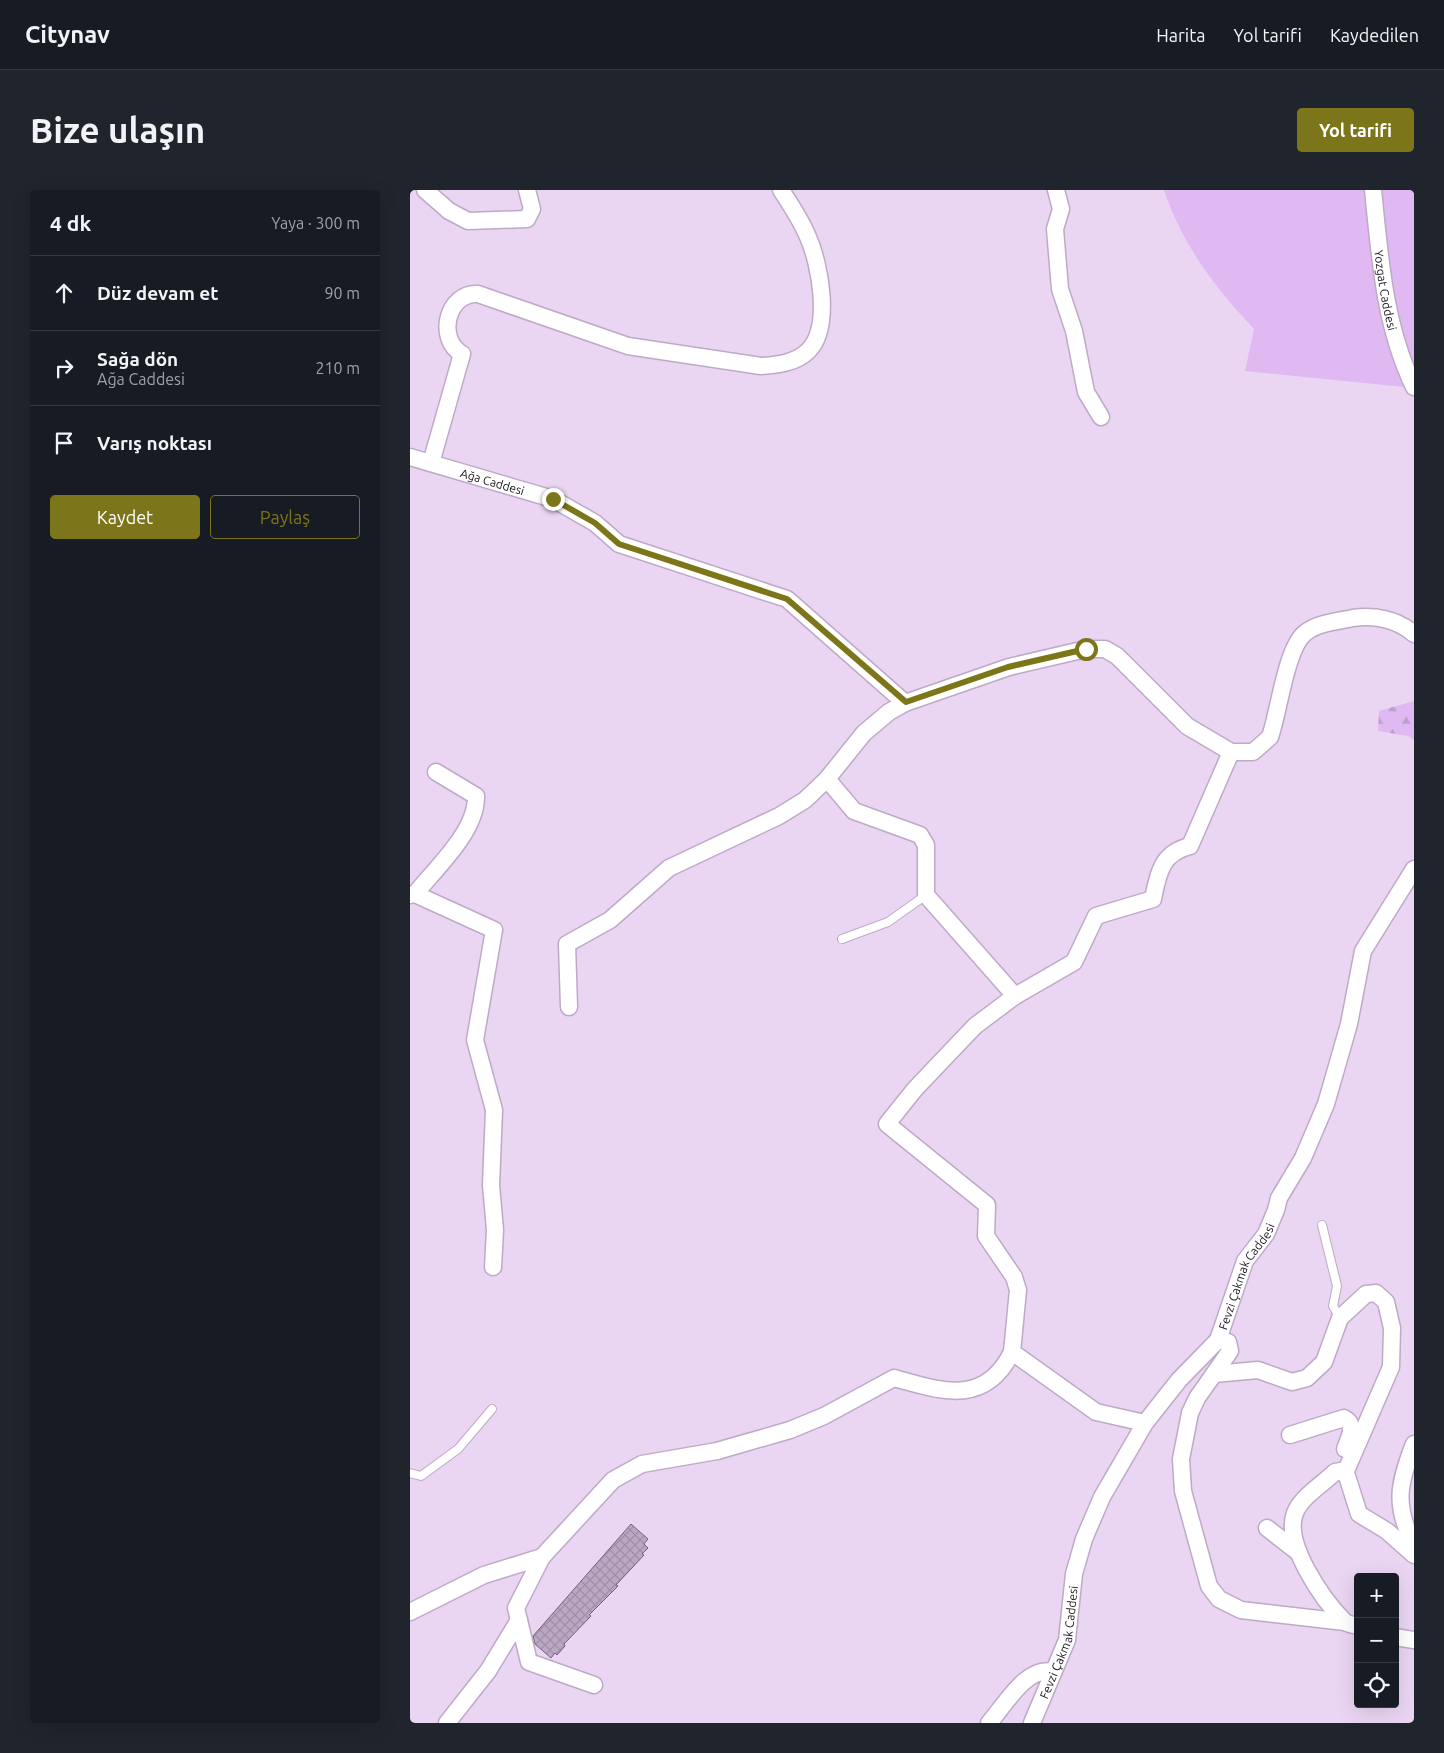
<!DOCTYPE html>
<html lang="tr">
<meta charset="utf-8">
<style>
:root{--surface:#171b24;--page:#20242c;--text:#f1f3f6;--muted:#9ea1a6;--line:#363941;--accent:#7c7519}
body{margin:0;font-family:Ubuntu,sans-serif;background:var(--page);color:var(--text)}
.controls{position:absolute;right:15px;bottom:15px;display:grid;overflow:hidden;border-radius:5px;box-shadow:0 5px 20px #0002}
.controls button{width:45px;height:45px;display:grid;place-items:center;padding:0;border:0;border-bottom:1px solid var(--line);background:var(--surface);color:var(--text);font:25px sans-serif}
.stop{position:absolute;width:15px;height:15px;margin:-11px;border:4px solid #7c7519;border-radius:50%;background:#fff}
.stop.end{background:#7c7519;border-color:#fff;box-shadow:0 1px 5px #0008}
.list{margin:0;padding:0;list-style:none}
h2{display:flex;justify-content:space-between;align-items:center;height:65px;margin:0;padding:0 20px;font-size:21px}
h2 small{font-size:16px;font-weight:400;color:var(--muted)}
.list li{display:grid;grid-template-columns:32px 1fr auto;gap:15px;align-items:center;box-sizing:border-box;height:75px;padding:0 20px;border-top:1px solid var(--line)}
.list b{display:block;font-size:19px;white-space:nowrap}
.list p{margin:0;font-size:16px;white-space:nowrap;color:var(--muted)}
.list em{font-size:16px;font-style:normal;color:var(--muted)}
.actions{display:flex;gap:10px;padding:15px 20px}
.actions a{flex:1;padding:11px 0;border:1px solid var(--accent);border-radius:5px;text-align:center;font-size:18px;color:var(--accent)}
.actions .main{background:var(--accent);color:#fff}
.icon{flex:none;width:28px;height:28px;fill:none;stroke:currentColor;stroke-width:2;stroke-linecap:round;stroke-linejoin:round}
.map{position:relative;flex:none;width:1004px;height:1533px;overflow:hidden;border-radius:5px}
header{display:flex;align-items:center;gap:30px;box-sizing:border-box;height:70px;padding:0 25px;background:var(--surface);border-bottom:1px solid var(--line)}
header strong{font-size:24px}
nav{display:flex;gap:28px;margin-inline-start:auto;font-size:18px}
.intro{display:flex;align-items:center;justify-content:space-between;box-sizing:border-box;height:120px;padding:0 30px}
h1{margin:0;font-size:35px}
.button{padding:12px 22px;border-radius:5px;background:var(--accent);color:#fff;font-size:18px;font-weight:700}
main{display:flex;gap:30px;padding:0 30px}
aside{flex:1;background:var(--surface);border-radius:5px;box-shadow:0 5px 20px #0002}
.map>svg:first-child{display:block}
</style>
<header>
<strong>Citynav</strong>
<nav><a>Harita</a><a>Yol tarifi</a><a>Kaydedilen</a></nav>
</header>
<div class="intro"><h1>Bize ulaşın</h1><a class="button">Yol tarifi</a></div>
<main>
<aside>
<h2>4 dk<small>Yaya · 300 m</small></h2>
<ul class="list">
<li><svg class="icon" aria-label="ahead" viewBox="0 0 24 24"><path d="M12 20V5M6 11l6-6 6 6"/></svg><div><b>Düz devam et</b></div><em>90 m</em></li>
<li><svg class="icon" aria-label="right" viewBox="0 0 24 24"><path d="M7 20v-9h11M14 6l5 5-5 5"/></svg><div><b>Sağa dön</b><p>Ağa Caddesi</p></div><em>210 m</em></li>
<li><svg class="icon" aria-label="arrive" viewBox="0 0 24 24"><path d="M6 21V4h12l-3 4 3 4H6"/></svg><div><b>Varış noktası</b></div></li>
</ul>
<div class="actions"><a class="main">Kaydet</a><a>Paylaş</a></div>
</aside>
<div class="map">
<svg width="1004" height="1533" viewBox="0 0 1004 1533">
<defs>
<pattern id="forest-firs" width="22" height="20" patternUnits="userSpaceOnUse" patternTransform="scale(1.25)"><rect width="22" height="20" fill="#e0b9f2"/><path d="M5 1l3.5 6h-7zM16 11l3.5 6h-7z" fill="#c09ecf"/></pattern>
<pattern id="building-cross-hatch" width="8" height="8" patternUnits="userSpaceOnUse" patternTransform="scale(1.25)"><rect width="8" height="8" fill="#bba7c4"/><path d="M0 0l8 8M0 8l8-8" fill="none" stroke="#a08fa8"/></pattern>
</defs>
<rect width="100%" height="100%" fill="#ead6f3"/>
<path fill="#e0b9f2" d="M754,0H1004V198L835,181L844,139C805,98 772,54 754,0Z"/>
<path fill="url(#forest-firs)" d="M1004,511V550L998,546L968,541L969,521Z"/>
<path fill="url(#building-cross-hatch)" stroke="#73617b" d="M221,1334L238,1349L234,1354L238,1358L232,1364L234,1365L206,1395L208,1396L179,1425L181,1426L154,1454L155,1456L147,1465L145,1463L141,1468L125,1454L123,1446Z"/>
<g fill="none" stroke-linecap="round" stroke-linejoin="round">
<defs>
<g id="lane">
<path d="M432,749L478,732L516,705"/>
<path d="M912,1035L927,1096L923,1116L930,1128"/>
<path d="M0,1283L11,1286L48,1259L82,1219"/>
</g>
<g id="street">
<path d="M15,0L39,21L58,31L117,29L122,19L117,0"/>
<path d="M646,0L651,19L645,39L650,99L664,141L676,202L691,227"/>
<path id="s1" d="M963,0C970,67 974,135 1004,197"/>
<path id="s2" d="M0,267L143,309L185,333L209,354L377,409L495,513"/>
<path d="M21,273L52,164C26,149 37,102 68,104L218,156L351,176C367,175 386,173 398,161C422,138 410,74 398,47C391,30 381,15 371,0"/>
<path d="M417,589L444,621L510,645L516,655V705L605,806L565,836L505,899L477,934L577,1015L576,1046L604,1087L608,1100L602,1162L686,1222L735,1233"/>
<path d="M5,704L84,740L65,850L84,920L81,995L85,1040L83,1077"/>
<path d="M0,705L5,704C26,678 67,641 66,606L26,582"/>
<path d="M605,806L664,772L686,726L743,709C748,684 751,663 780,656L821,562"/>
<path d="M159,817L157,754L200,730L259,678L369,626L395,610L417,589L454,543L479,522L495,513L599,477L676,459H695L707,466L777,536L821,562H843L860,547C869,522 876,458 895,443C907,433 928,431 943,428C964,425 987,429 1004,444"/>
<path d="M808,1150L818,1152L820,1161L787,1208L780,1223L771,1269L773,1301L799,1396L809,1409L831,1420L935,1432"/>
<path d="M804,1184L848,1180L882,1192L897,1188L914,1172L930,1128L956,1104L966,1103L976,1112L982,1138L981,1177L935,1283"/>
<path d="M880,1245L934,1228C947,1235 939,1248 935,1259"/>
<path d="M1004,1254C988,1295 984,1315 1004,1356"/>
<path d="M857,1338L889,1363"/>
<path d="M132,1367L106,1418L119,1472L184,1495"/>
<path d="M0,1422L74,1385L132,1367L203,1290L232,1274L307,1261L380,1240L414,1226L484,1188C531,1201 575,1217 602,1162"/>
<path d="M948,1436C943,1435 937,1434 934,1431C913,1410 873,1353 885,1323C891,1307 913,1294 925,1282L931,1281L937,1286L949,1324L977,1341L1004,1365"/>
<path d="M985,1447L1004,1450"/>
<path d="M37,1533L78,1481L109,1430"/>
<path d="M579,1533C595,1515 617,1475 643,1482"/>
<path id="s3" d="M622,1533L657,1450L664,1384L674,1349L692,1307L735,1233L769,1190L808,1150L835,1071L856,1044L866,1020L869,1008L893,968L916,914L939,834L953,761L1004,679"/>
</g>
</defs>
<use href="#lane" stroke="#bdaac6" stroke-width="10"/>
<use href="#street" stroke="#bdaac6" stroke-width="19"/>
<use href="#lane" stroke="#fff" stroke-width="8"/>
<use href="#street" stroke="#fff" stroke-width="16"/>
</g>
<g fill="none" stroke-linecap="round" stroke-linejoin="round">
<path stroke="#7c7519" stroke-width="6" d="M143,309L185,333L209,354L377,409L496,512L598,477L676,459"/>
</g>
<g text-anchor="middle" dominant-baseline="central" stroke-width="4" stroke-linejoin="round" paint-order="stroke">
<g font-size="12" fill="#1b141f" stroke="#f5e5fc">
<text stroke="none"><textPath href="#s1" startOffset="101">Yozgat Caddesi</textPath></text>
<text stroke="none"><textPath href="#s2" startOffset="86">Ağa Caddesi</textPath></text>
<text stroke="none"><textPath href="#s3" startOffset="505">Fevzi Çakmak Caddesi</textPath></text>
<text stroke="none"><textPath href="#s3" startOffset="86">Fevzi Çakmak Caddesi</textPath></text>
</g>
</g>
</svg>
<div class="controls">
<button>+</button>
<button>−</button>
<button><svg class="icon" aria-label="locate" viewBox="0 0 24 24"><circle cx="12" cy="12" r="6"/><path d="M12 2v4M12 18v4M2 12h4M18 12h4"/></svg></button>
</div>
<div class="stop" style="left:676px;top:459px"></div>
<div class="stop end" style="left:143px;top:309px"></div>
</div>
</main>
